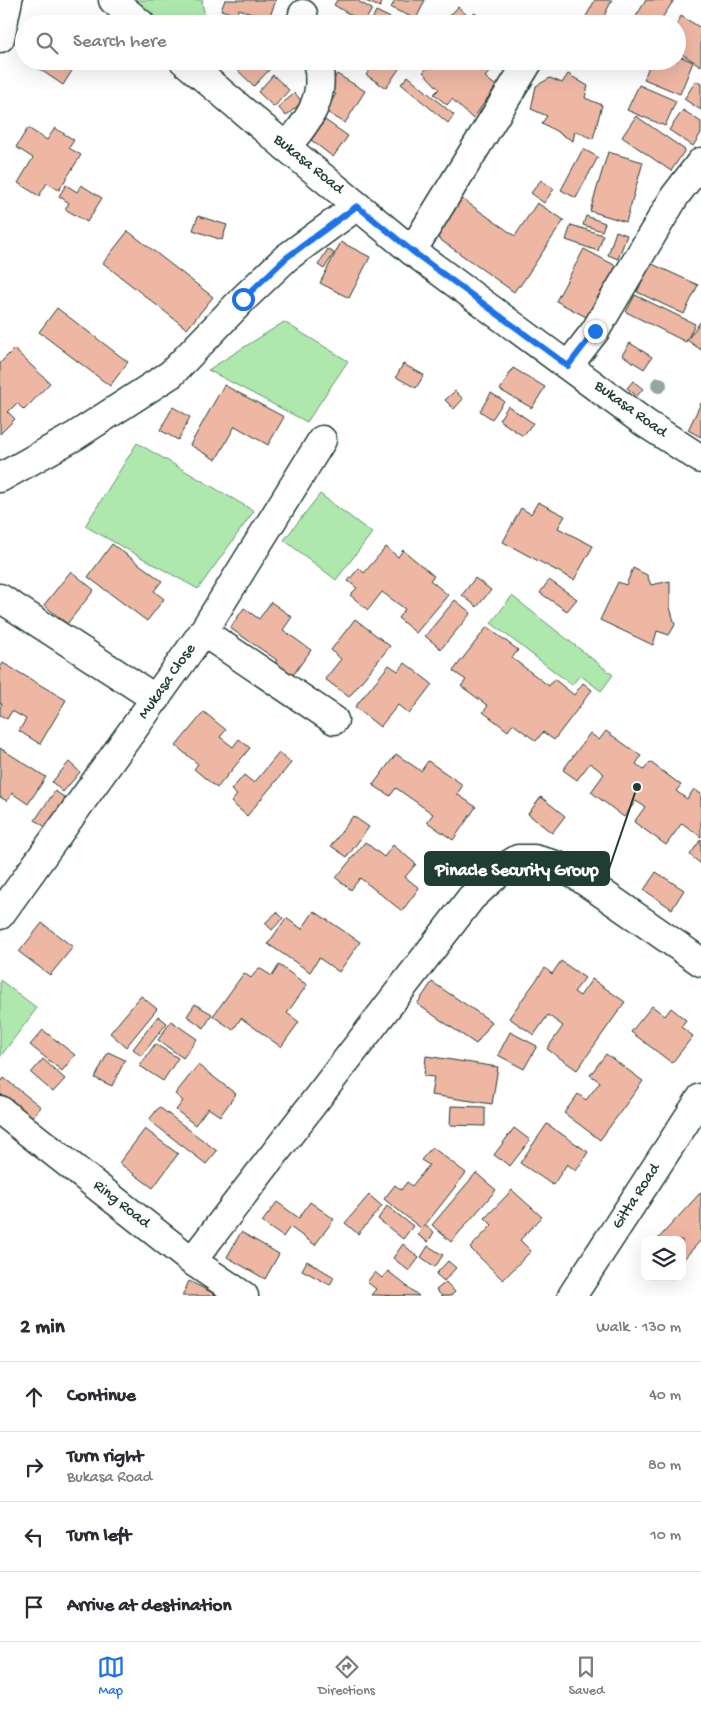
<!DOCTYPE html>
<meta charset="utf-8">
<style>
:root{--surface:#fff;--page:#f2f2f3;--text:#2b2b33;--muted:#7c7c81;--line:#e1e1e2;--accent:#1a73e8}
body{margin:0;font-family:"Gochi Hand",sans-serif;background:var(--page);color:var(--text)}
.controls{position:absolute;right:15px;bottom:15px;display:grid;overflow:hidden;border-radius:10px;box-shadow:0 5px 20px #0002}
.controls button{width:45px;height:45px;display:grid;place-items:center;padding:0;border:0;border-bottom:1px solid var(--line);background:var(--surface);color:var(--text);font:25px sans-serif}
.stop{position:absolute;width:15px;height:15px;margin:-11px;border:4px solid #1a73e8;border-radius:50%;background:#fff}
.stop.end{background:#1a73e8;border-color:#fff;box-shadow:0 1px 5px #0008}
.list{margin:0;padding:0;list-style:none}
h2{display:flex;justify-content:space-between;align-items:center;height:65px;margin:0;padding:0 20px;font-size:21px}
h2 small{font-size:16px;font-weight:400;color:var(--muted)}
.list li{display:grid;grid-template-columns:32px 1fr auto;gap:15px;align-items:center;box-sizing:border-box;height:70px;padding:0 20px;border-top:1px solid var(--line)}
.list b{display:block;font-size:19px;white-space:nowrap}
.list p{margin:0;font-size:16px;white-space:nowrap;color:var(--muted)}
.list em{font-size:16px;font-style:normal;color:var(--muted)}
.icon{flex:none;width:28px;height:28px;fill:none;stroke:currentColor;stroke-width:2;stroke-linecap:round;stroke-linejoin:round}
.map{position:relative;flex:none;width:701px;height:1296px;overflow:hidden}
.search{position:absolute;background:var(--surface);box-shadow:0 5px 20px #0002;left:15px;right:15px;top:15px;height:55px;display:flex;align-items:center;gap:12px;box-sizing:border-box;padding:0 18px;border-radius:28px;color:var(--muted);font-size:19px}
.sheet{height:345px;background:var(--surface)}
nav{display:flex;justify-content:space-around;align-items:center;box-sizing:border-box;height:70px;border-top:1px solid var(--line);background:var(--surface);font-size:14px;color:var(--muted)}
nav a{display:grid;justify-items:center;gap:2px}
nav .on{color:var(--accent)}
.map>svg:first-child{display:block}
</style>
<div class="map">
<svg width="701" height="1296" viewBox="0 0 701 1296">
<rect width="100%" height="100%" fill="#fff"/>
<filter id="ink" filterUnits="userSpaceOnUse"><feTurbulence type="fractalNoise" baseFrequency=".02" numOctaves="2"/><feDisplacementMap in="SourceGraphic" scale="10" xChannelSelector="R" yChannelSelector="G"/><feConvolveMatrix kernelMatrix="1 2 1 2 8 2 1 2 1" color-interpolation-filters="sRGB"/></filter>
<g filter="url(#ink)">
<g fill="#aee8ad" stroke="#669270">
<path d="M127,0H203L202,3L207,24H154Z"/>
<path d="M284,322L348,361L307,422L208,370Z"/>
<path d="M137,443L254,511L198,589L85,526Z"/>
<path d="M320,494L372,533L336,580L284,540Z"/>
<path d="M512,596L613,675L601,691L580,675L572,685L491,623Z"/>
<path d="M0,980L37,1008L0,1057Z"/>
</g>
<g fill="#eeb7a4" stroke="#1f3d34">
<path d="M225,0H276L267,24H258L260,17L239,9L236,15L221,10Z"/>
<path d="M337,0H356L372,9L364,23L334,5Z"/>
<path d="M363,0H383L380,7Z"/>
<path d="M395,0H425L416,19L391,8Z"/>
<path d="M595,0H612L600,24H582Z"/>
<path d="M646,0H674L658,24H634L632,23Z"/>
<path d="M458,7L469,17L475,13L484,24H442Z"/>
<path d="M376,11L403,24H370Z"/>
<path d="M681,16L701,28V66L677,51V24Z"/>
<path d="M677,55L693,62L680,94L644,79L651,61H677Z"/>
<path d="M34,61H78L63,85L32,64Z"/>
<path d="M234,61H263L270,69L254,86L231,64Z"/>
<path d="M367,61H401L403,63L386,88L366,75L373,66Z"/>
<path d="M435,61H483L491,70L485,77L496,86L473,119L452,99L447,105L434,94L439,89L423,72Z"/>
<path d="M337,74L365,91L345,123L325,111L336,94L327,90Z"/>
<path d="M568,74L588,86L585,98L602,105L593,139L575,131L573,141L542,123L547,116L531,109L536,86L550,78L562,83Z"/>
<path d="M273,75L289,90L274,107L258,92Z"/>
<path d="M408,76L454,115L448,123L401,84Z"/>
<path d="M696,81L701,84V110L684,99Z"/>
<path d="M639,85L676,101L665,126L627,110Z"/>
<path d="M295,93L302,102L286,116L278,107Z"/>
<path d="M683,110L701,122V133L693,146L669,130Z"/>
<path d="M636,116L685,150L671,171L622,137Z"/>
<path d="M325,120L348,136L333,157L311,140Z"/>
<path d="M28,128L47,140L55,128L74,140L69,148L81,155L59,190L47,183L39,196L18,183L33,158L16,147Z"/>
<path d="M583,149L598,157L576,198L561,190Z"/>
<path d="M608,152L643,162L626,222L590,211Z"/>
<path d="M541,180L554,189L544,203L531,193Z"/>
<path d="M66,185L77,192L81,185L102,198L87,222L65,209L69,203L59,196Z"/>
<path d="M461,198L515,236L537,203L564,220L520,286H518L514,292L435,236Z"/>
<path d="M198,216L227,225L222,240L193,230Z"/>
<path d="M586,216L605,223L602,231L583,225Z"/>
<path d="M571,225L603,235L598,251L566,240Z"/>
<path d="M128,231L213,297L187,329L103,263Z"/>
<path d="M616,231L627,235L618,259L608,255Z"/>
<path d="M341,242L370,257L349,298L320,283Z"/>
<path d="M328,249L334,253L324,269L318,265Z"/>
<path d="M584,249L618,267L590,319L556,301Z"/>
<path d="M650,263L698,285L684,314L637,292Z"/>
<path d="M635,295L695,324L686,342L626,312Z"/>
<path d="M57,308L128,362L110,386L39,332Z"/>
<path d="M701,321V350L687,340Z"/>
<path d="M630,343L652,357L644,369L622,355Z"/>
<path d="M14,349L50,383L24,410L17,403L8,412L15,419L0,434V363Z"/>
<path d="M403,364L424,375L416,388L396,377Z"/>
<path d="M513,368L545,387L532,408L500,390Z"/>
<path d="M633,381L643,389L637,396L627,388Z"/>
<path d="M224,385L284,417L268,445L235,426L216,460L190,445Z"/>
<path d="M455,391L463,399L454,409L445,400Z"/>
<path d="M491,393L504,401L492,419L480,411Z"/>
<path d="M701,403V437L688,430Z"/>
<path d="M508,406L533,423L523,436L499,420Z"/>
<path d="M173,407L190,417L178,440L160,430Z"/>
<path d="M538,502L565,516L558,528L593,546L574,580L503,542L521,508L531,514Z"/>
<path d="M112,544L162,581L154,591L164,599L147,621L88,577Z"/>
<path d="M386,547L398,557L403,550L434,576L430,580L448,595L416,633L398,618L405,609L382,592L368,610L350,595L357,588L348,581L359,568L364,573Z"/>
<path d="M633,568L647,575L651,585L670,581V607L675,625L669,635L657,631L653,645L600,620L618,582L626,585Z"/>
<path d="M71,571L94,590L67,624L44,605Z"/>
<path d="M475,578L491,590L477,607L462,595Z"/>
<path d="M549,580L577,599L567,611L540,593Z"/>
<path d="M455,600L471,613L441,649L425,636Z"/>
<path d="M271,602L292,617L283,630L311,650L288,682L270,669L277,660L230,628L244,608L259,619Z"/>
<path d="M355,619L390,646L349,697L325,679L341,659L331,650Z"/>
<path d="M487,627L518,650L512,658L549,686L554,679L574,695L583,683L592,690L554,740L543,732L536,741L513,724L508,731L483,712L488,706L461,686L466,680L453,671Z"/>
<path d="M3,663L66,700L40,744L19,731L26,719L12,711L7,719L0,715V707L2,704L0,703V668Z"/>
<path d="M405,663L432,684L409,714L398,705L380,727L355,707L389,665L398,671Z"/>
<path d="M204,712L226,730L220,737L233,747L239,739L250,748L217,788L194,769L198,764L176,746Z"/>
<path d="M606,731L641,756L636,764L644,770L650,762L681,785L676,791L687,799L694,789L701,794V837L682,823L666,845L634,822L645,807L636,801L624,817L591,792L604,774L590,763L577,780L563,770L590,733L599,740Z"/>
<path d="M0,748L46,777L28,804L12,793L7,801L0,797Z"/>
<path d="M279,753L291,763L247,816L231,802L237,795L231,790L244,775L254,783Z"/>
<path d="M396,754L421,771L428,761L463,785L457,794L476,807L453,840L427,822L433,814L396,788L390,796L373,785Z"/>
<path d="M69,762L80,772L63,792L52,782Z"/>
<path d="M55,791L70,801L50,830L35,820Z"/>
<path d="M541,797L565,816L552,833L528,814Z"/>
<path d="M353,816L369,827L347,857L331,846Z"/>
<path d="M701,839V864L690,855Z"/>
<path d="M365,842L384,857L393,845L416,864L405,877L419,888L402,911L360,878L351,890L336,878Z"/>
<path d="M656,872L684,890L672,909L644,890Z"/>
<path d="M314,911L360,942L339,972L319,958L310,972L268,944L286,918L302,929Z"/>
<path d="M277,912L283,918L272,930L265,923Z"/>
<path d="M42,923L73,947L50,975L19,952Z"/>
<path d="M561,961L585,978L574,992L580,996L592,979L625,1002L577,1070L547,1049L563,1026L548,1015L534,1035L509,1018L545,968L552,974Z"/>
<path d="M279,965L307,985L287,1013L299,1022L281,1047L241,1018L233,1030L213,1016L244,973L251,978L259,968L272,976Z"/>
<path d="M432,982L492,1022L476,1044L417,1004Z"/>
<path d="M141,996L157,1009L126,1047L110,1033Z"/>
<path d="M195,1004L212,1014L204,1028L187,1016Z"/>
<path d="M652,1006L665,1016L671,1008L686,1020L681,1027L693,1036L672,1063L631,1032Z"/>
<path d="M158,1016L167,1023L141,1056L133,1049Z"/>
<path d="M171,1021L197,1039L183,1058L158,1040Z"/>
<path d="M43,1030L75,1055L62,1071L30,1045Z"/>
<path d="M510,1032L537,1046L524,1069L498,1055Z"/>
<path d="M155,1044L178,1058L163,1081L140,1066Z"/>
<path d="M108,1052L125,1060L112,1086L95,1078Z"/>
<path d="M606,1054L643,1081L600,1140L564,1113L578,1094L586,1100L600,1082L590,1075Z"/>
<path d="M426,1056L498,1067L492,1104L431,1095L434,1077L424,1076Z"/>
<path d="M43,1059L65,1079L53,1092L31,1073Z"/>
<path d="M198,1065L236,1094L220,1116L208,1108L195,1125L176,1110L183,1101L175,1094Z"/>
<path d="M4,1078L41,1107L30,1120L0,1097V1083Z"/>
<path d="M451,1106L485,1107V1126L450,1125Z"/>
<path d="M159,1107L217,1151L206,1164L149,1120Z"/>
<path d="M547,1124L588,1152L576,1171L567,1164L553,1185L520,1163Z"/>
<path d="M514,1128L530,1140L510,1166L494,1155Z"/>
<path d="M145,1129L178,1154L153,1188L119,1163Z"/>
<path d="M432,1147L466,1173L422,1229L384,1199L395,1185L401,1190L407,1182L412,1186L429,1165L421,1160Z"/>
<path d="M476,1173L496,1190L451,1242L432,1225Z"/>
<path d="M512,1190L542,1217L520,1240L531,1251L503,1280L470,1248L492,1225L485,1218Z"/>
<path d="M701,1192V1240L682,1261V1240H657Z"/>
<path d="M369,1195L382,1206L358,1234L345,1223Z"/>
<path d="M277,1202L299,1218L310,1202L334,1219L315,1245L290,1227L283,1237L262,1222Z"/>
<path d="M387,1206L413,1226L403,1239L378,1219Z"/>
<path d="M424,1225L434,1232L428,1242L418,1235Z"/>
<path d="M241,1232L279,1254L265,1279L227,1257Z"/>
<path d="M403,1244L419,1258L409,1271L393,1258Z"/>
<path d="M428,1246L443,1255L435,1267L421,1257Z"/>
<path d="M307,1261L334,1277L330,1285L302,1270Z"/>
<path d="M448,1261L456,1268L444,1281L436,1274Z"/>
<path d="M388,1271L419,1296L371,1295L376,1289L367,1282L375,1272L382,1278Z"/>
<path d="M189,1281L219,1296H182Z"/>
<path d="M446,1282L455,1292L450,1296H442L436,1290Z"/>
</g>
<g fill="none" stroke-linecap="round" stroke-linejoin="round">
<defs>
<g id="minor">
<path d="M113,0L141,24"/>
<path d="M303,14L304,24"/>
<path d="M0,38L8,0"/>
<path d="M184,61L286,147L412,251L645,423L701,459"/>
<path d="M286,147C308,122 327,97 317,61"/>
<path d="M412,251L529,61"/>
<path d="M568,366L595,331L675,196L701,162"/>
<path d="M0,478L75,436L171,374L243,299L286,258L357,206"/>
<path d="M0,598L156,699"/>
<path d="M203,632L334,720"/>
<path d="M0,915L203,632L322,440"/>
<path d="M0,1110L192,1261L244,1296"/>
<path d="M192,1261L471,898L505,867L518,859H534L556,865L579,877L701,962"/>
<path d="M572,1296L701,1098"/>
</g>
</defs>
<use href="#minor" stroke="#1f3d34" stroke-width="31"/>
<use href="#minor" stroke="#fff" stroke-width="28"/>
</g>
<circle fill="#94a79d" cx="659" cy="385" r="8"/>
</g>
<g fill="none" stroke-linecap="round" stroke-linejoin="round" filter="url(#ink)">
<path stroke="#1a73e8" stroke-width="6" d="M243,299L286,258L357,206L412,251L568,366L595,331"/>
</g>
<g text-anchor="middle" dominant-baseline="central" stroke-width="5" stroke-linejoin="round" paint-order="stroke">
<g font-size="16" fill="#1f3d34" stroke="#fff">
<text transform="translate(308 165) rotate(39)">Bukasa Road</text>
<text transform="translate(630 410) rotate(36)">Bukasa Road</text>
<text transform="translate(168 682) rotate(-55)">Mukasa Close</text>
<text transform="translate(637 1197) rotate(-57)">Gitta Road</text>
<text transform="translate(121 1205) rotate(38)">Ring Road</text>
</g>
</g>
<path fill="none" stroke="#1f3d34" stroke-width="2" d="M637 787L609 869"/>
<circle fill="#1f3d34" stroke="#fff" stroke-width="2" cx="637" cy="787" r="5"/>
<rect fill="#1f3d34" stroke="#1f3d34" stroke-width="2" x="425" y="852" width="184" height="33" rx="5"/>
<g font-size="18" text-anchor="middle" font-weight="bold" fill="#fff">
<text x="517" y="875">Pinacle Security Group</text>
</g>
</svg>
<div class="controls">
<button><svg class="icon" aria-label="layers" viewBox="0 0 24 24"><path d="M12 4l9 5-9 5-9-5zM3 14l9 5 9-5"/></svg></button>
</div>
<div class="stop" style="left:243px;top:299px"></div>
<div class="stop end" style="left:595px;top:331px"></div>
<div class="search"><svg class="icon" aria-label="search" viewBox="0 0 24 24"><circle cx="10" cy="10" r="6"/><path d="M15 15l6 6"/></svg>Search here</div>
</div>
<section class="sheet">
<h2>2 min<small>Walk · 130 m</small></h2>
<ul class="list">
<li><svg class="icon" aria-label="ahead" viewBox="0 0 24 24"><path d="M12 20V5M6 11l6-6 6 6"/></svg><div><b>Continue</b></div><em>40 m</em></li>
<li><svg class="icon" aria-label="right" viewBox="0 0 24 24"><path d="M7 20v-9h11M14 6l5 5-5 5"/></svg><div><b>Turn right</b><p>Bukasa Road</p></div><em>80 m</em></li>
<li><svg class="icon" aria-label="left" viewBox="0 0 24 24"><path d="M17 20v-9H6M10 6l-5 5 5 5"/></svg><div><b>Turn left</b></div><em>10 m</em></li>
<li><svg class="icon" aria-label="arrive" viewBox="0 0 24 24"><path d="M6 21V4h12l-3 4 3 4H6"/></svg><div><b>Arrive at destination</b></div></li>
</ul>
</section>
<nav>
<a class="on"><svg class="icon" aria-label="map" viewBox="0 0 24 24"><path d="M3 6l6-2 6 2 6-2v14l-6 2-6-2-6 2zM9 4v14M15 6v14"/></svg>Map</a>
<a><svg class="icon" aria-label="directions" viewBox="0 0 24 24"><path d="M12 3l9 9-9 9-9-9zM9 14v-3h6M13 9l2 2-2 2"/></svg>Directions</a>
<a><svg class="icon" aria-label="saved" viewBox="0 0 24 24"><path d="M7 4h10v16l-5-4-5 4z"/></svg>Saved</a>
</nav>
